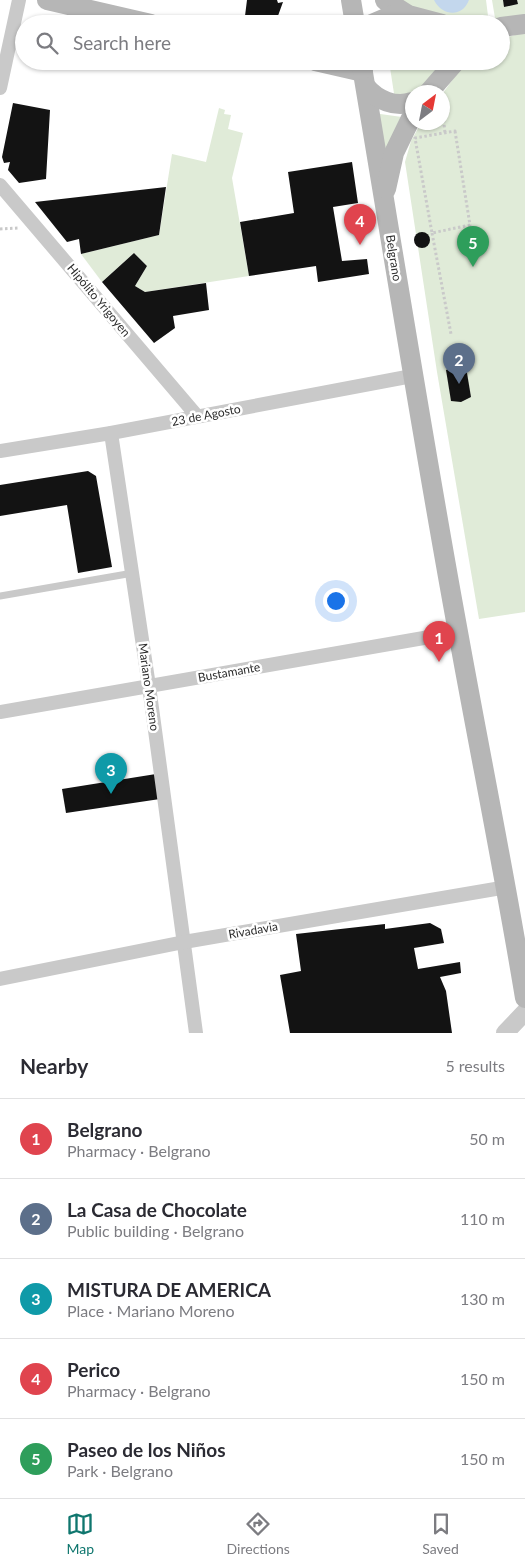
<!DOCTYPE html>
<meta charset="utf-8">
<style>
:root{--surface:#fff;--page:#f7f7f7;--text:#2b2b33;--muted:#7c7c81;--line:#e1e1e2;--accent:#0f766e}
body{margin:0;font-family:Lato,sans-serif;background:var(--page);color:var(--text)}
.compass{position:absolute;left:405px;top:85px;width:45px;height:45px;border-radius:50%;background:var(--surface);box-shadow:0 1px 4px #0004;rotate:32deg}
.you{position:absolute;left:335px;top:600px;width:18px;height:18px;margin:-12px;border:4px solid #fff;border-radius:50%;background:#1a73e8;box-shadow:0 0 0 8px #1a73e833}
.badge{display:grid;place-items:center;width:32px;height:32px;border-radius:50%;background:var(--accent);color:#fff;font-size:16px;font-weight:700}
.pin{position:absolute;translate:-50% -41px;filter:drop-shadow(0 1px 2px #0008)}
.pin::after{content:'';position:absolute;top:26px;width:18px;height:15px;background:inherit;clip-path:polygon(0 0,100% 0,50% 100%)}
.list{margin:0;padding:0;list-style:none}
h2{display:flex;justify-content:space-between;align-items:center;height:65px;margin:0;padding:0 20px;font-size:21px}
h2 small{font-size:16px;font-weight:400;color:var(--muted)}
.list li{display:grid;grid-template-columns:32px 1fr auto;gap:15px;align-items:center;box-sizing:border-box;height:80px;padding:0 20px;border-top:1px solid var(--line)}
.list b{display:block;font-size:19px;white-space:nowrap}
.list p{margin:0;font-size:16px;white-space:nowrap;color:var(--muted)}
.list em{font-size:16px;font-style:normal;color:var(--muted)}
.icon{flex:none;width:28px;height:28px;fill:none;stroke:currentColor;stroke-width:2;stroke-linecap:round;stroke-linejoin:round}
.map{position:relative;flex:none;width:525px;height:1033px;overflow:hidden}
.search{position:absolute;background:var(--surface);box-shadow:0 1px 4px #0004;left:15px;right:15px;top:15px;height:55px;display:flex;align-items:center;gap:12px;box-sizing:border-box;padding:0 18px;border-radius:28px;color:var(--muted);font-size:19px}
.sheet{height:465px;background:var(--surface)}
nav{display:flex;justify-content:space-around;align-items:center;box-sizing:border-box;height:70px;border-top:1px solid var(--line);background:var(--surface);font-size:14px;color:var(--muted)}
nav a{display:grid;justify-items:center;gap:2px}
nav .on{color:var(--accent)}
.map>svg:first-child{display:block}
</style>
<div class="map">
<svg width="525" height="1033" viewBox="0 0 525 1033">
<rect width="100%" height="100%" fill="#fff"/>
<g fill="#e0ebd8">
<path d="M391,0H486L489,24C449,24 427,18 391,0Z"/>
<path d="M492,0H525V21L496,24Z"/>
<path d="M525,32V612L479,619L437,372L405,162L411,141L421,123L442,122L443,93L466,61H501V39Z"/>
<path d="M389,61H441L438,74L424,92H412L395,100Z"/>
<path d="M219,108L225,110L224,114L231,115L228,129L243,133L232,178L249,276L145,292L135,286L147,266L134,253L102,282L81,254L159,235L172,154L206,162Z"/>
<path d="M373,113L402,117L383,159Z"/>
</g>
<path fill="#c3d7ed" d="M434,0H469C462,18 442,16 434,0Z"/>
<g fill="#131313">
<path d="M247,0H277L278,3L283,2L275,24H244Z"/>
<path d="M503,0H517L518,4L504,7Z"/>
<path d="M13,103L50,110L46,179L19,183L8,170L10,162L4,163L2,157Z"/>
<path d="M352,162L358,203L333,207L342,261L367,259L369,274L318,282L316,266L249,276L240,222L294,213L288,172Z"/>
<path d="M166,187L159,235L81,254L79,239L67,242L35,202Z"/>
<circle cx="422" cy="240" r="8"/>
<path d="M134,253L147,266L135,286L145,292L206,283L209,310L173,316L175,328L154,343L102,282Z"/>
<path d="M455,366L466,367L471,397L461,402L451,401L446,370Z"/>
<path d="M88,471L96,476L112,567L78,573L67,505L0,516V485Z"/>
<path d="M156,774L160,799L66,813L62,789Z"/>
<path d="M430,923L441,929L444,943L414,948L418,969L460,962L461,973L440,977L446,991L452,1033H290L280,975L301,971L296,934L385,924V929Z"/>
</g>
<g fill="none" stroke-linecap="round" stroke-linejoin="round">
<g stroke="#c9c9c9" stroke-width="3" stroke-dasharray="2.5 2.5" stroke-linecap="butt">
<path d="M442,105L445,133"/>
<path d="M455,131L470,225L432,233L415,138Z"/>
<path d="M0,229L19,228"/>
<path d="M432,233L451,334"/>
</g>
<path stroke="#c9c9c9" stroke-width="7" d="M0,596L133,573"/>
<g stroke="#c9c9c9" stroke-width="14">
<path d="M0,88L19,0"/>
<path d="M0,185L197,416"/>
<path d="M111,433L149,686L196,1033"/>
<path d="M0,451L111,433L412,376"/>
<path d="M0,712L458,632"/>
<path d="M0,979L184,942L507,887"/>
</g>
<path stroke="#c9c9c9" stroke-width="18" d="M505,1033L525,1012"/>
<g stroke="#b6b6b6" stroke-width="20">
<path d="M47,0L151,24"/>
<path d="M351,0L355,24"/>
<path d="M385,0L408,15L442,24"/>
<path d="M372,24L393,15H408"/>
<path d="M501,27L525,24"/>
<path d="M315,61L363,72"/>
<path d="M361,61C393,251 423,442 458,632C480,754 505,876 525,998"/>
<path d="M366,87C377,100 395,108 412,102"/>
<path d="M429,92L456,61"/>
<path d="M386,189L394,153L412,116"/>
</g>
</g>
<g text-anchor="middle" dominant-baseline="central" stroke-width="5" stroke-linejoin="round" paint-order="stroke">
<g font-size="12" fill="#2c2c2c" stroke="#fff">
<text transform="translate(394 258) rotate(81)">Belgrano</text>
<text transform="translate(99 300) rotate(50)">Hipólito Yrigoyen</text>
<text transform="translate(206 415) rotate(-11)">23 de Agosto</text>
<text transform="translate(229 672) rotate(-10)">Bustamante</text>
<text transform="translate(149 687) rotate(82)">Mariano Moreno</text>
<text transform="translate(253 930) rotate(-10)">Rivadavia</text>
</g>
</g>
</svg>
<svg class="compass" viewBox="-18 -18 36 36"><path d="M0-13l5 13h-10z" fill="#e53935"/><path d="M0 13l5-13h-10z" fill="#7c7c81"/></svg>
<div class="you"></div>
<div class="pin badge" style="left:439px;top:662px;background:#e0444e">1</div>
<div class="pin badge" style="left:459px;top:384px;background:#5c6f8a">2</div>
<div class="pin badge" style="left:111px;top:794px;background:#0f9aa8">3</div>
<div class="pin badge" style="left:360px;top:245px;background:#e0444e">4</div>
<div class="pin badge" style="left:473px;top:267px;background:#2e9e5b">5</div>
<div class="search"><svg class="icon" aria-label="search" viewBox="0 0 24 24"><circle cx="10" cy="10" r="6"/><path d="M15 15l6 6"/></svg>Search here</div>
</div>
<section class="sheet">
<h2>Nearby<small>5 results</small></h2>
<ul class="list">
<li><span class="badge" style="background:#e0444e">1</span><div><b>Belgrano</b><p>Pharmacy · Belgrano</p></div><em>50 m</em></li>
<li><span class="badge" style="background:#5c6f8a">2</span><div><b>La Casa de Chocolate</b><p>Public building · Belgrano</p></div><em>110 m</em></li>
<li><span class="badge" style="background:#0f9aa8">3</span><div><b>MISTURA DE AMERICA</b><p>Place · Mariano Moreno</p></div><em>130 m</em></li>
<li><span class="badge" style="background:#e0444e">4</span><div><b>Perico</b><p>Pharmacy · Belgrano</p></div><em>150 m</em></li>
<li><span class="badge" style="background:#2e9e5b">5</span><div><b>Paseo de los Niños</b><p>Park · Belgrano</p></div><em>150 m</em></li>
</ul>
</section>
<nav>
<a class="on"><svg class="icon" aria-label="map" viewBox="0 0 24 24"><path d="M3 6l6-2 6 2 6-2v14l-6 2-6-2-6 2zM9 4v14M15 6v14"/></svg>Map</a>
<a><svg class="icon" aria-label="directions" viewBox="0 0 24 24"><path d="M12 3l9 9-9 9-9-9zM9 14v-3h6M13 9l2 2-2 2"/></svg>Directions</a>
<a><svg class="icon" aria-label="saved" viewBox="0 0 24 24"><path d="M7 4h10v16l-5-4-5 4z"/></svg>Saved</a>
</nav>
